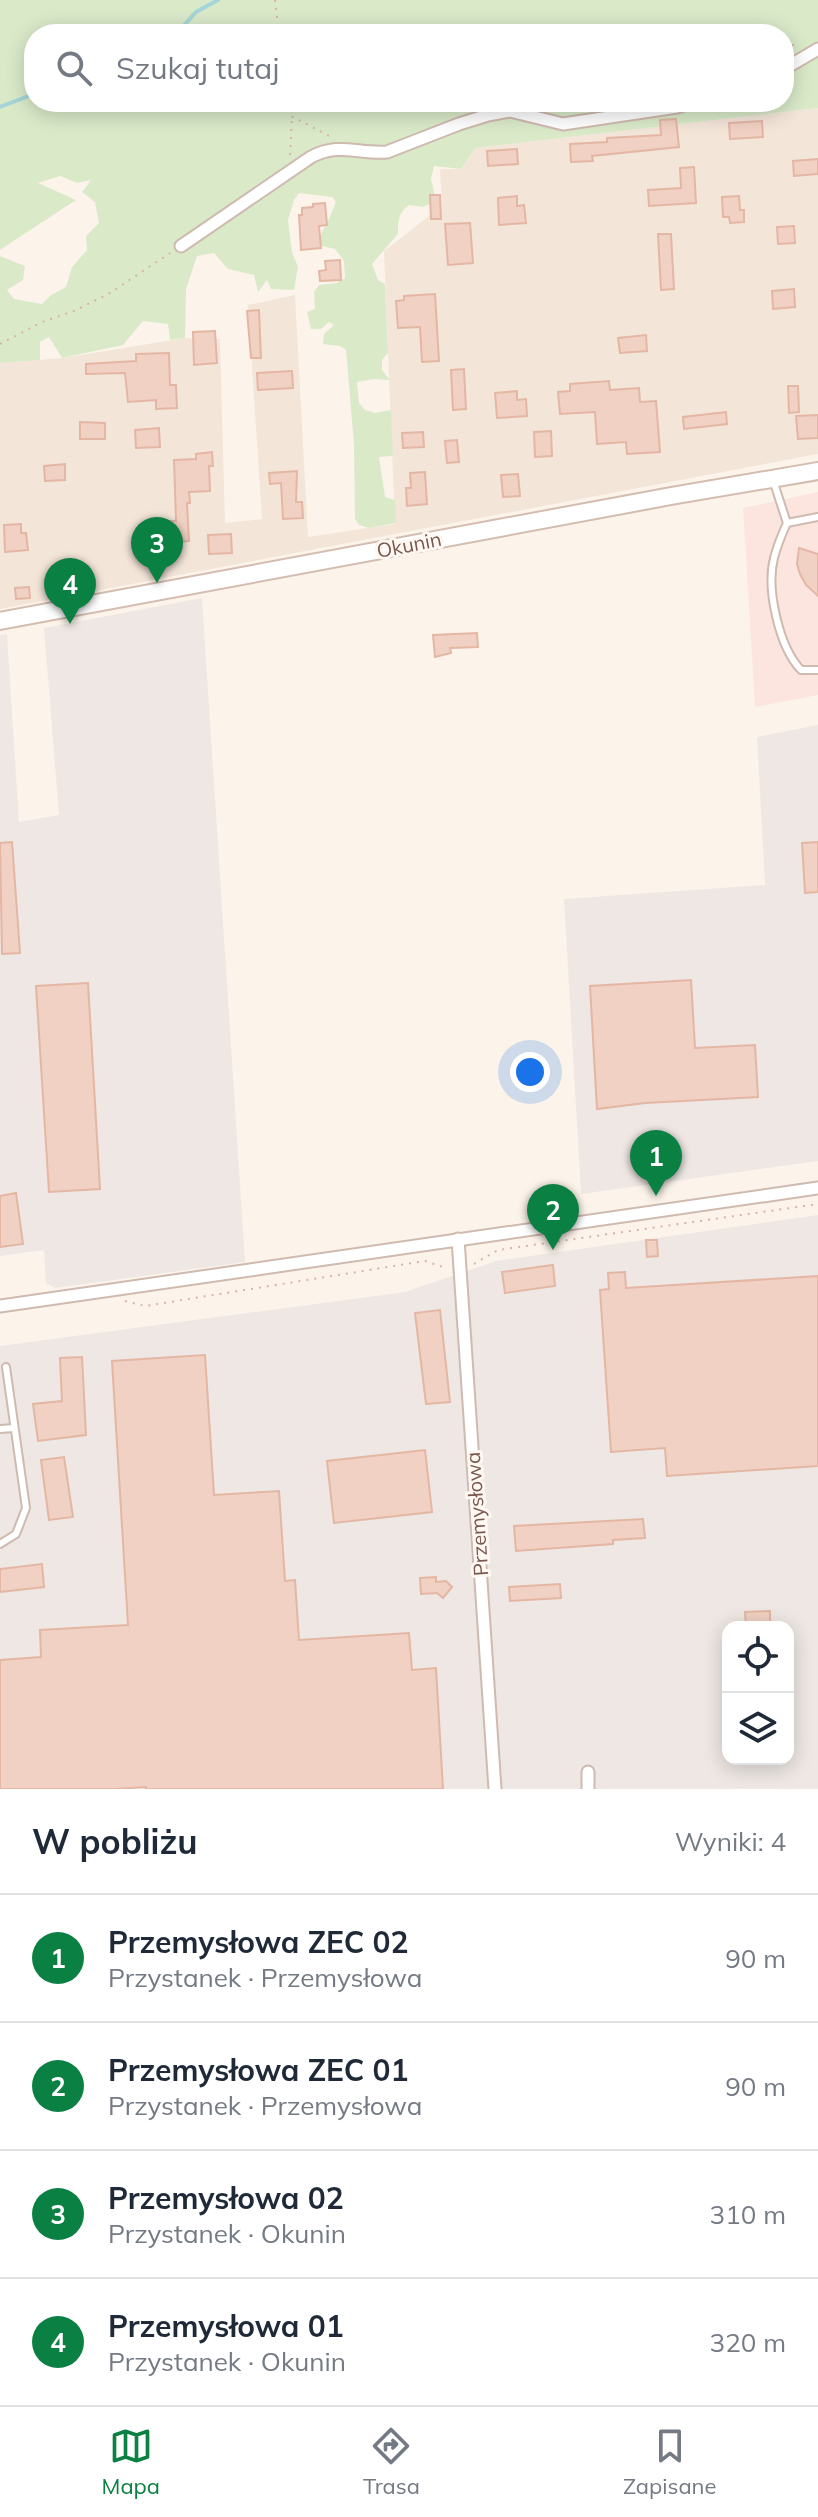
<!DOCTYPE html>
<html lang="pl">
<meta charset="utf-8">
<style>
:root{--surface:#fff;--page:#f2f2f3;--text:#1f2937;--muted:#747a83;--line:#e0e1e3;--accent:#0b8043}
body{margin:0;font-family:Mulish,sans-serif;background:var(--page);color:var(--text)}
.controls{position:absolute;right:24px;bottom:24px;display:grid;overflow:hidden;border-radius:16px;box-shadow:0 4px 20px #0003}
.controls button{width:72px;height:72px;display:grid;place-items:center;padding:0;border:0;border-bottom:2px solid var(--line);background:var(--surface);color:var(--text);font:40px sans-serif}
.you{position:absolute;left:530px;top:1072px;width:28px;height:28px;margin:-20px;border:6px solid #fff;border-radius:50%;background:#1a73e8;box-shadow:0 0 0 12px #1a73e833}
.badge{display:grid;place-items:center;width:52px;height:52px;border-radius:50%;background:var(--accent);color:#fff;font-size:26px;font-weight:700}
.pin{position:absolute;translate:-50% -66px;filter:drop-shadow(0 2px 4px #0008)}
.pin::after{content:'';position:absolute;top:42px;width:28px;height:24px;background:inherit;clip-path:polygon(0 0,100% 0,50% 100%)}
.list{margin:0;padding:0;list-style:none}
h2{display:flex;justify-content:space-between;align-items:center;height:104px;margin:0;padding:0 32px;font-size:34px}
h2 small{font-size:26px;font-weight:400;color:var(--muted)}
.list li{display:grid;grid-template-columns:52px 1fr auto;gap:24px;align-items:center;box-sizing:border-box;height:128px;padding:0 32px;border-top:2px solid var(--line)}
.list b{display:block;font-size:30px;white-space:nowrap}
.list p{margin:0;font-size:26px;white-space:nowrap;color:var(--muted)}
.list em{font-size:26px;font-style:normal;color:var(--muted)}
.icon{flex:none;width:44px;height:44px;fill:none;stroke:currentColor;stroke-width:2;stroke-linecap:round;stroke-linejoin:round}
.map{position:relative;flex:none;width:818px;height:1789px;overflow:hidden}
.search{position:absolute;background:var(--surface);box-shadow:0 4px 20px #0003;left:24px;right:24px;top:24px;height:88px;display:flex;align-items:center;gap:20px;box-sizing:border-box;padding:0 28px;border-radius:32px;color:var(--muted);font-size:30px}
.sheet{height:616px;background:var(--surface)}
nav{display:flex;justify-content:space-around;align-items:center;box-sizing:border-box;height:112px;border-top:2px solid var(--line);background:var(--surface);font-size:22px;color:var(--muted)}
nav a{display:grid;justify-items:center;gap:4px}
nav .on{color:var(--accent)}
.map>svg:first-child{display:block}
</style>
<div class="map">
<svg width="818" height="1789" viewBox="0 0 818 1789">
<rect width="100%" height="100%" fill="#fcf4eb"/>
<polygon fill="#f4e5d9" points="818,108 818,454 0,609 0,363 62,358 185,338 220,339 225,523 262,519 248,305 295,295 308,537 395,524 384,251 442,206 440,169 461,169 475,148"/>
<polygon fill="#fce5df" points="818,492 818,695 755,707 743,508"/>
<g fill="#eee7e3" fill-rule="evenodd">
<polygon points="202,598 245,1262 55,1288 46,1283 44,1250 0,1256 0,635 7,634 19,822 59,815 44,628"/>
<polygon points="818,725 818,1161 581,1194 564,899 765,885 757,737"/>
<path d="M818 1215V1789H0V1346L405 1292 496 1261ZM728 1627H788V1759H728Z"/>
</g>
<path fill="#daeac9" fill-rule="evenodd" d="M0 0H818V108L475 148 461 169 434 166 431 179 436 201 423 207 409 205C398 213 398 222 398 234L372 264 378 280 385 284 388 353 382 360V370L390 380 374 379 357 382 359 403 365 410 375 413 391 410 393 456 379 457 385 497 395 500 396 523 369 528 359 525 355 519 354 445 346 350 340 346 323 344 324 334 334 325 329 322 321 329H311L307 312 315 309 314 292 319 285 337 283 345 278 344 261 335 249 322 246 318 239 328 221 336 202 332 197 299 193 294 200 288 220 292 252 298 267 294 290 271 289 267 280 258 292 254 275 228 269 214 253 197 256 186 289 185 338 170 340 168 324 143 321 123 345 62 358 49 337 40 342V360L0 363V256L25 266 23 280 7 290 14 299 42 304 51 295 66 287 72 267 87 250 86 236 99 223 95 202 82 192 91 180 77 183 60 176 38 183 76 200 0 250ZM34 34H784V102H34Z"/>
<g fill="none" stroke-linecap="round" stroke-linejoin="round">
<g stroke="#a5d5d8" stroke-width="4">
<polyline points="173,34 178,32 196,12 218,0"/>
<polyline points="0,107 34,94"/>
</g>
</g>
<g fill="#f1d1c3" stroke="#e4b6a4" stroke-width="2">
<polygon points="676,119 679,147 592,156 593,161 571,162 570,144 607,142 607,138 661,135 660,120"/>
<polygon points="762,121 763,137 730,139 729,123"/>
<polygon points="517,149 518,164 488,166 487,151"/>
<polygon points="818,159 818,174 794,176 793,161"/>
<polygon points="694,167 696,203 649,206 648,190 681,188 680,168"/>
<polygon points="430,195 440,195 441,219 431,219"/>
<polygon points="517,196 517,206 524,205 526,223 499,225 498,198"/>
<polygon points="739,196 740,210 744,210 744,222 730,223 729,217 723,217 722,197"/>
<polygon points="325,203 327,225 319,226 321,248 301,250 299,215 302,215 302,208 313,207 313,204"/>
<polygon points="470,223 473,263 448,265 445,224"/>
<polygon points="794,226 795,243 778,244 777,227"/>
<polygon points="658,234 671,234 674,289 661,290"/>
<polygon points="340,260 341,280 320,281 319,271 326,270 325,261"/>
<polygon points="794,289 795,307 773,309 772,291"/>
<polygon points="435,294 439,361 422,362 420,327 398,328 396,301 404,300 404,296"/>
<polygon points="259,310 261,358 251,358 247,311"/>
<polygon points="215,331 217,363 194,365 193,332"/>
<polygon points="646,335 647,351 620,353 618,338"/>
<polygon points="169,353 170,385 176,385 177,408 156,409 156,400 128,402 125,373 86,374 86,364 136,361 136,354"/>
<polygon points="464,369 466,409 453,410 451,370"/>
<polygon points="292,371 293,388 258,390 257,373"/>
<polygon points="609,381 610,390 639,388 640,402 656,401 660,452 627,454 626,442 597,444 595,412 560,414 558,392 570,391 570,384"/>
<polygon points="788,386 798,386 799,412 789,413"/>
<polygon points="517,391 517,400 526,399 527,416 497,418 495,393"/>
<polygon points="726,412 727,424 684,429 683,417"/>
<polygon points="818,415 818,438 798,439 796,416"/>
<polygon points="80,422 105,423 105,439 80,439"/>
<polygon points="159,428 160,447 136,448 135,430"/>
<polygon points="551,431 552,456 535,457 534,432"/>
<polygon points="423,432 424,447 403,448 402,433"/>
<polygon points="457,440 459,462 447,463 445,441"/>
<polygon points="212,452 213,466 209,466 210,491 189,492 190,503 187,503 189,541 169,542 168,521 176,521 174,460 196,459 196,454"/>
<polygon points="65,464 65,480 45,481 44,466"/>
<polygon points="297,471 296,502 302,502 303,518 283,519 281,483 270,484 269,473"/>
<polygon points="425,472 427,504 407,506 406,488 411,488 410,473"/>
<polygon points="518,474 520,496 503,497 501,475"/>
<polygon points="21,524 21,533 26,533 28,550 5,552 4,525"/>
<polygon points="231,534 232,553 209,554 208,535"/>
<polygon points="799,548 818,554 818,596 806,585 800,574 797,564"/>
<polygon points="29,587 30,598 16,599 15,588"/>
<polygon points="477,633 478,647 450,648 451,653 435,657 433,635"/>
<polygon points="12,842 20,953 2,954 0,843"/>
<polygon points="818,842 818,892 805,893 802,843"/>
<polygon points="691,980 695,1048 755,1045 758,1097 645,1103 597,1109 590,986"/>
<polygon points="88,983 100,1189 49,1192 36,986"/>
<polygon points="16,1193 23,1244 0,1247 0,1196"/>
<polygon points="646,1240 657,1240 658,1256 647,1257"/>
<polygon points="553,1265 555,1286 505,1293 502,1272"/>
<polygon points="625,1272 626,1288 818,1276 818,1466 667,1476 665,1448 611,1452 600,1290 609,1289 608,1273"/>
<polygon points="440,1310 450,1402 426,1404 415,1313"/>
<polygon points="205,1355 214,1495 279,1491 285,1581 295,1580 299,1640 409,1633 412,1670 436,1668 443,1789 146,1789 146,1787 114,1789 0,1789 0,1660 41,1657 40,1630 128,1625 112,1361"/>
<polygon points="82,1357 86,1435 38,1441 33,1404 62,1401 60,1358"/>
<polygon points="425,1450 432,1512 334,1523 327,1461"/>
<polygon points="64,1457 73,1517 49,1520 41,1460"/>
<polygon points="643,1519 645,1538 613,1540 613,1544 516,1551 514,1526"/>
<polygon points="42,1564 44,1587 0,1592 0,1569"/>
<polygon points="436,1577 436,1582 446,1581 452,1587 443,1598 437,1593 421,1594 420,1578"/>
<polygon points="560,1584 561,1598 510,1601 509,1587"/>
<polygon points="770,1611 770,1627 746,1627 745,1612"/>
</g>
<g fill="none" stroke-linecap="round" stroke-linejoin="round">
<g stroke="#cfbab0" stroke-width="10">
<g id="lane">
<polyline points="773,480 787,523 818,517"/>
<path d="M787 523C782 534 777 546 774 558 766 589 779 647 801 670H818"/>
<polyline points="0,1429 14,1428"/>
<polyline points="0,1544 16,1534 26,1508 6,1367"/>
</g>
</g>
<g stroke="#cfbab0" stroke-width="15">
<g id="street">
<polyline points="784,69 818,49"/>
<path d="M181 246 311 157C339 142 357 154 387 152L459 124 488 115 510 111 563 124 677 107 693 102"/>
<polyline points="458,1239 495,1789"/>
<polyline points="0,1306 818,1188"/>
<polyline points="588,1772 588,1789"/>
</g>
</g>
<g stroke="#d4bdb0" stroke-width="20">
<polyline id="secondary" points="0,621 671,496 818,471"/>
</g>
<g stroke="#d7b4a5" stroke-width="2" stroke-dasharray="2 6" stroke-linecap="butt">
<polyline points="275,0 279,34"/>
<polyline points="784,46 799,44"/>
<polyline points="285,102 291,116 331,137"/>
<polyline points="290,155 292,117"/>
<polyline points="0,344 42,322 74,311 110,293 170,253"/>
<polyline points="474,1264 498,1250 818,1204"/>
<polyline points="125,1301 145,1306 425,1261 446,1268"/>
</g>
<use href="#lane" stroke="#fff" stroke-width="6"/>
<use href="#street" stroke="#fff" stroke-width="11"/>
<use href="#secondary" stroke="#fff" stroke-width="16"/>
</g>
<g text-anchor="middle" stroke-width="6" stroke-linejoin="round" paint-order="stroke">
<g font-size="20" fill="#78584e" stroke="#fff8f2">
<text transform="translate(409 545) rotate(-11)" y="7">Okunin</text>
<text transform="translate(477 1514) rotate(-94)" y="7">Przemysłowa</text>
</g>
</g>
</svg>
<div class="controls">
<button><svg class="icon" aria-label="locate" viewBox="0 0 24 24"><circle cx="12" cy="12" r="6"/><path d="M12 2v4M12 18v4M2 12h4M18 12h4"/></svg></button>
<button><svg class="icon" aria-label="layers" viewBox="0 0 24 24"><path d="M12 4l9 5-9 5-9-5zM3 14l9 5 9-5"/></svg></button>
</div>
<div class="you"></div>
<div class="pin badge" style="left:656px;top:1196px">1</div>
<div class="pin badge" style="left:553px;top:1250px">2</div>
<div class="pin badge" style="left:157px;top:583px">3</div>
<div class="pin badge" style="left:70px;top:624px">4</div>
<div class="search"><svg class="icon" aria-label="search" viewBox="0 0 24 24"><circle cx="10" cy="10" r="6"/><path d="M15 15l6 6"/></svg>Szukaj tutaj</div>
</div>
<section class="sheet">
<h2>W pobliżu<small>Wyniki: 4</small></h2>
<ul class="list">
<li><span class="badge">1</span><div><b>Przemysłowa ZEC 02</b><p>Przystanek · Przemysłowa</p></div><em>90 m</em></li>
<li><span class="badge">2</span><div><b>Przemysłowa ZEC 01</b><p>Przystanek · Przemysłowa</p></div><em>90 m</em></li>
<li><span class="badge">3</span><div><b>Przemysłowa 02</b><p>Przystanek · Okunin</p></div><em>310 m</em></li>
<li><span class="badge">4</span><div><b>Przemysłowa 01</b><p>Przystanek · Okunin</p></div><em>320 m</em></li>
</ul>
</section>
<nav>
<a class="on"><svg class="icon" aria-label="map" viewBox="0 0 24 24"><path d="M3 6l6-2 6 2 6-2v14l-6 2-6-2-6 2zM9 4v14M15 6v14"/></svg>Mapa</a>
<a><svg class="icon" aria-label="directions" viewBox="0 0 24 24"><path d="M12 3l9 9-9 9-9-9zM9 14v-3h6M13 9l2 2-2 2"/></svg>Trasa</a>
<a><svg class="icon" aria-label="saved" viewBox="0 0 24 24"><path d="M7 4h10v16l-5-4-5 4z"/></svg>Zapisane</a>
</nav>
